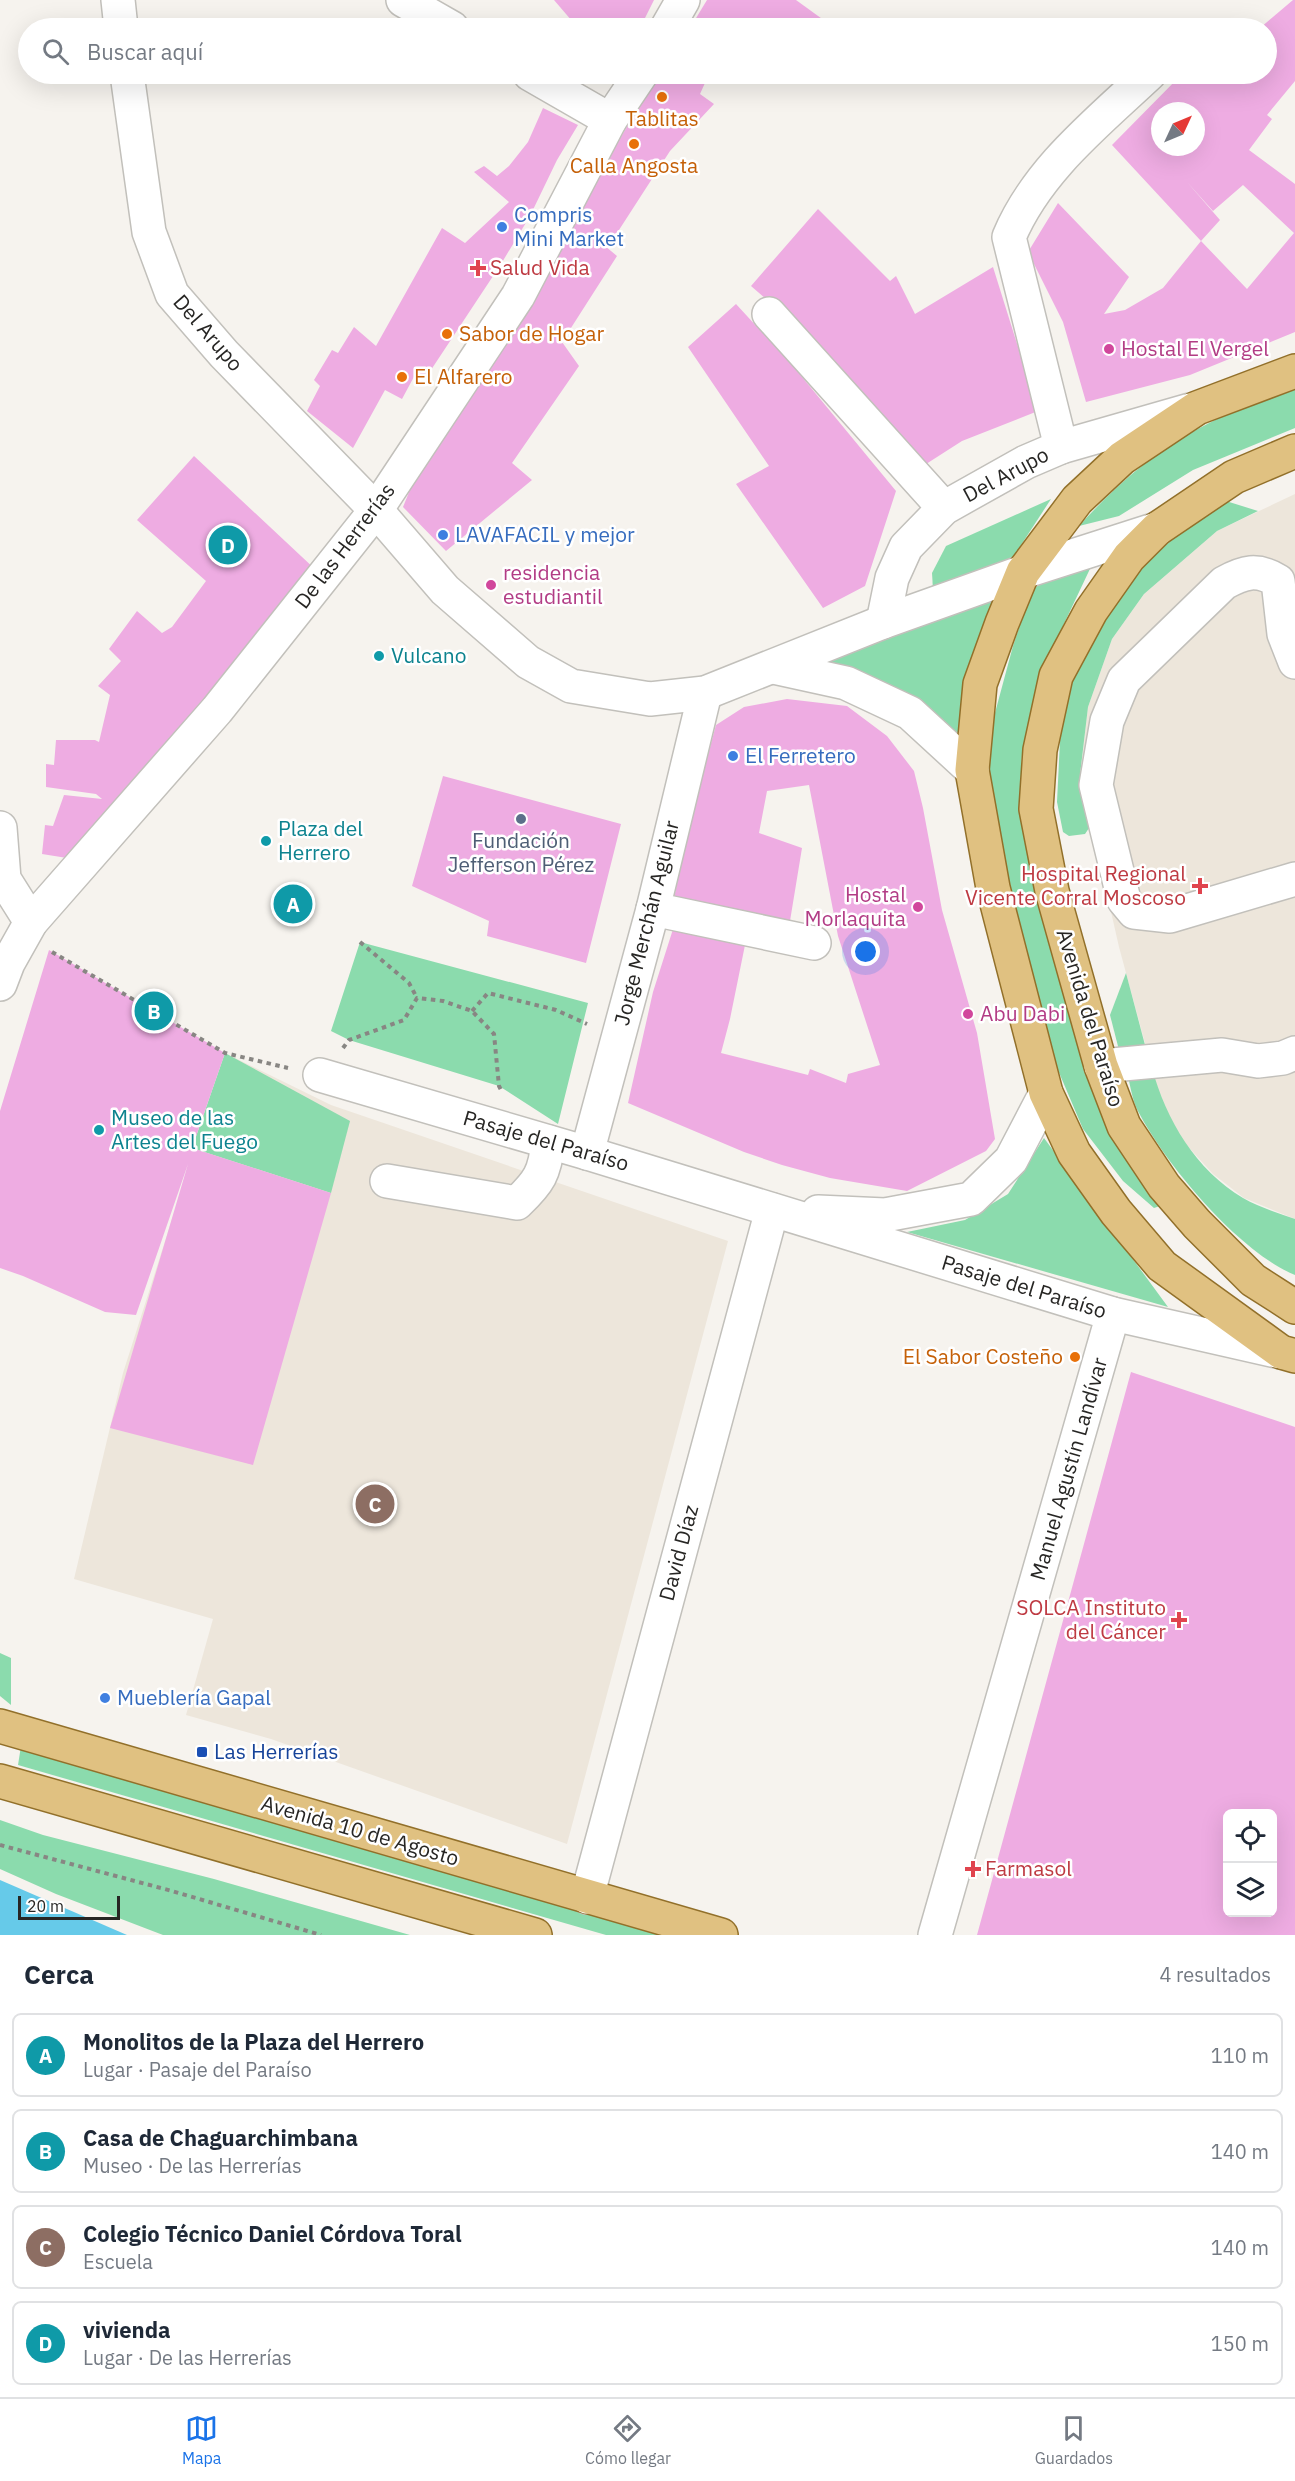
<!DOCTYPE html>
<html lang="es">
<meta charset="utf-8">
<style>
:root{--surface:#fff;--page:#f6f6f7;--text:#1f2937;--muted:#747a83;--line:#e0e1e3;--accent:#1a73e8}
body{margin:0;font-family:"IBM Plex Sans",sans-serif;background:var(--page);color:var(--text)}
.controls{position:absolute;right:18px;bottom:18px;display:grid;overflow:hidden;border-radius:9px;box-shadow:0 6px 24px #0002}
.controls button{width:54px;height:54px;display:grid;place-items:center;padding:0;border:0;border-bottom:2px solid var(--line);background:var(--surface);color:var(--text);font:30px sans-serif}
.compass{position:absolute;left:1151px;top:102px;width:54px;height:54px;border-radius:50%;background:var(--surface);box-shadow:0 6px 24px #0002;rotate:46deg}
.scale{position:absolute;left:18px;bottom:15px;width:102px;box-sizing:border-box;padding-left:6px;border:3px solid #272624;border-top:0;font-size:16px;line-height:21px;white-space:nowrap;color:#272624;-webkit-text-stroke:4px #fff;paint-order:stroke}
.you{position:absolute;left:866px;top:952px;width:21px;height:21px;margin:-15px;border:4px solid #fff;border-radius:50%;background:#1a73e8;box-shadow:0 0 0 9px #1a73e833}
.badge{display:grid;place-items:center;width:39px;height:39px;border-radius:50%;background:var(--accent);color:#fff;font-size:20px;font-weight:700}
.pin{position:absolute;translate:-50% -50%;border:3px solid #fff;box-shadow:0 2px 6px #0006}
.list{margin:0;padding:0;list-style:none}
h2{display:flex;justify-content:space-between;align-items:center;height:78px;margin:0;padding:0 24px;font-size:26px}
h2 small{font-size:20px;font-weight:400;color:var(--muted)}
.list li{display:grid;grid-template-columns:39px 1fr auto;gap:18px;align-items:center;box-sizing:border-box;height:84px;margin:0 12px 12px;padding:0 12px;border:2px solid var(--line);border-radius:9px}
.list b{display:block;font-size:22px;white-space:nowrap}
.list p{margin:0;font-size:20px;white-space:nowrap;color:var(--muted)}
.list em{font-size:20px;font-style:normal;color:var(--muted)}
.icon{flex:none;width:33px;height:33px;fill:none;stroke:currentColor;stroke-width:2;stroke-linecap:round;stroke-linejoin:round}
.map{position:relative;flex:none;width:1295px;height:1935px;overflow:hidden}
.search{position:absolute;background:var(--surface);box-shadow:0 6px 24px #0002;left:18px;right:18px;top:18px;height:66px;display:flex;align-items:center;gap:15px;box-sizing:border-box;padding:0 21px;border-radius:33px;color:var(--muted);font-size:22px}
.sheet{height:462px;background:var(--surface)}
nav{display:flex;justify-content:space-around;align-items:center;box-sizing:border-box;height:84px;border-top:2px solid var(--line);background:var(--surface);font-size:16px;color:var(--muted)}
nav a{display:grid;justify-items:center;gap:3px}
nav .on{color:var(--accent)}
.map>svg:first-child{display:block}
</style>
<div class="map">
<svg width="1295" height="1935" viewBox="0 0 1295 1935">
<rect width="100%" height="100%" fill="#f6f3ee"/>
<g fill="#ede6db">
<polygon points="1295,494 1295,1219 1244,1198 1213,1174 1181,1139 1159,1095 1119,947 1080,775 1088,707 1112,639 1144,594 1217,531"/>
<polygon points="225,1053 331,1105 728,1241 567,1844 271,1739 186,1715 213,1619 74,1579 123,1373"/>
</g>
<g fill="#8bdbad">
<path d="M1295 388V428L1193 470 1119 516 1079 526C1145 453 1202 419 1295 388Z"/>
<polygon points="1051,499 1010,562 933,590 932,573 946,546"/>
<polygon points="1226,501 1258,511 1217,531 1144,594 1112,639 1088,707 1080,775 1091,825 1085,834 1069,836 1063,832 1057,802 1061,720 1067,684 1086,643 1151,550"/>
<polygon points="1097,554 1045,664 1022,753 1021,772 1030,847 1160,1206 1154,1208 1123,1181 1083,1129 1055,1063 1004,882 985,750 1013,646 1037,574"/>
<path d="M999 590C972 640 965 689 958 745L803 664Z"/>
<polygon points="360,942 588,1003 558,1124 499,1086 349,1040 331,1031"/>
<polygon points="1126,973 1145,1045 1120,1054 1110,1015"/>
<polygon points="225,1053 350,1121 331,1193 192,1148"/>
<path d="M1152 1068C1166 1120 1196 1170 1243 1198 1259 1207 1278 1213 1295 1219V1275C1239 1252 1167 1166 1139 1113 1133 1103 1131 1089 1128 1077Z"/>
<polygon points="1044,1138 1168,1307 907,1232 965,1220 1008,1194"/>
<polygon points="0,1653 11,1658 11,1705 0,1696"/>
<polygon points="21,1746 677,1935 606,1935 18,1765"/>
<polygon points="0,1820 43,1835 214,1879 410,1935 163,1935 56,1894 0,1869"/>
</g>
<polygon fill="#66cae9" points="0,1880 127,1935 0,1935"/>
<g fill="#eeace2" fill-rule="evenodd">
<polygon points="554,0 654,0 640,28 578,28"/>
<polygon points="707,0 796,0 825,21 823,28 690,28"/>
<path d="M1293 0H1295V81L1267 115 1272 119 1249 150 1295 184V332L1190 375 1086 402 1063 322 1028 252 1058 203 1129 277 1104 314 1125 310 1163 288 1201 241 1247 289 1294 233 1243 185 1213 211 1187 182 1220 220 1201 241 1112 145 1182 74H1266V28H1260ZM1160 111H1196V147H1160Z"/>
<polygon points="659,74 709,74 700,94 714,104 670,151 608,247 599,241 617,256 562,342 579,366 512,463 532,480 446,551 403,507 416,475"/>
<polygon points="543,108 578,125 557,160 530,216 501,264 425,379 416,373 402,399 385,390 353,448 307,411 320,386 314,380 332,350 338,353 354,327 376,346 442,228 465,243 509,202 474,172 484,166 497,176 509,166 528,142"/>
<polygon points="818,209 890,281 896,276 915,314 993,267 1038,411 962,441 923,466 781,312 751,286"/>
<polygon points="736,304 793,366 896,491 865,586 823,608 736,484 769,466 688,347"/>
<polygon points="194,456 317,571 67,858 42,854 45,825 53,826 64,795 102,799 96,794 46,787 46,764 54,765 56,740 95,740 99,742 110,695 98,686 121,661 109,649 137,611 162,633 172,627 206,581 137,520"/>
<polygon points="787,699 847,706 887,736 914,771 923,808 942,910 977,1033 995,1139 986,1151 907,1191 830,1178 782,1165 744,1152 628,1103 653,992 674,926 745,945 730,1019 721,1053 808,1075 810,1069 846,1083 848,1074 880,1065 838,936 809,785 767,791 759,833 802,848 789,927 674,898 693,810 716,725 744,707"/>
<polygon points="443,776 621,824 586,963 487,936 489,921 412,886"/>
<polygon points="49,950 225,1053 192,1148 331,1193 253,1465 110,1428 188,1164 136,1315 105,1312 23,1276 0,1268 0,1111"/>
<path d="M1131 1372 1295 1427V1935H977ZM1227 1814H1272V1912H1227Z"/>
</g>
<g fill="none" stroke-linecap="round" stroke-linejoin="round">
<g stroke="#c2c0bb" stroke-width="36">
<g id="minor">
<polyline points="118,0 121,28"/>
<polyline points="403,0 452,28"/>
<polyline points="667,28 683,0"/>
<polyline points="127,74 149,232 172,294 224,354 376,510 445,590 528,662 571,686 650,699 705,693 883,622 1023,572 1157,529"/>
<polyline points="530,74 610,120"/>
<polyline points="769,314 944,508"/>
<path d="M1061 447 1009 237C1037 170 1097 123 1149 74"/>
<polyline points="883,622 892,578 906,547 944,508 1026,462 1061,447 1190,410"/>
<path d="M1295 662 1284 634 1278 581C1257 568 1244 572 1224 583L1124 680 1107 721 1096 785 1124 900 1134 912 1170 916 1295 879"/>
<polyline points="773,667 846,683 910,713 972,770"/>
<polyline points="0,828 4,879 31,922"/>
<polyline points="653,909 814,943"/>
<polyline points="0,984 8,963 31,922 217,710 376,510 518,296 610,120 641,74"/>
<polyline points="1101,1066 1222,1055 1258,1061 1283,1058 1295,1053"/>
<polyline points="320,1075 587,1153 1113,1314 1281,1352"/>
<polyline points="587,1153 653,909 705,693"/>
<path d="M387 1181 517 1203C539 1182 545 1173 548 1142"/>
<polyline points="818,1212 885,1215 971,1199 1011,1160 1046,1093"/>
<polyline points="587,1897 772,1210"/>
<polyline points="935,1935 1113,1314"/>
</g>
</g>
<g stroke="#92702a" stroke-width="36">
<g id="major">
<polyline points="1295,371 1197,408 1122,458 1077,500 1023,572 1002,623 980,684 972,770 993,888 1046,1093 1074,1153 1116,1212 1162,1266 1281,1352 1295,1356"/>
<polyline points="1295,451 1234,477 1157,529 1129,557 1091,611 1056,676 1040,750 1036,809 1052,891 1101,1066 1124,1126 1164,1186 1197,1224 1253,1280 1295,1307"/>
<polyline points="0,1726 721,1935"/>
<polyline points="0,1781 535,1935"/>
</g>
</g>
<g stroke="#888683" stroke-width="4" stroke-dasharray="4.5 4.5" stroke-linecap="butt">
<polyline points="360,942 409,983 417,998"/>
<polyline points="52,952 225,1053 288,1068"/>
<polyline points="472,1011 488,993 556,1010 587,1024"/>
<polyline points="343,1048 349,1040 404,1020 417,998 443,1001 472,1011 494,1034 499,1086 502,1092"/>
<polyline points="0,1845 172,1891 321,1935"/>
</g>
<use href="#minor" stroke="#fff" stroke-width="33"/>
<use href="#major" stroke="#e0c181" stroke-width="33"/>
</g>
<g fill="#e8710a" stroke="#fff" stroke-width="2">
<circle cx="662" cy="97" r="6"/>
<circle cx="634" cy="144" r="6"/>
<circle cx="447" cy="334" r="6"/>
<circle cx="402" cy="377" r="6"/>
<circle cx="1075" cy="1357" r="6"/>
</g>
<g fill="#3f7fe0" stroke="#fff" stroke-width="2">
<circle cx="502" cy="227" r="6"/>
<circle cx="443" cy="535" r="6"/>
<circle cx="733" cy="756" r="6"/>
<circle cx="105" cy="1698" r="6"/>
</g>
<g fill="#e0444e" stroke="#fff" stroke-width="2">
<path d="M475 259h6v6h6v6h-6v6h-6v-6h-6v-6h6z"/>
<path d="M1197 877h6v6h6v6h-6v6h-6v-6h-6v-6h6z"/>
<path d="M1176 1611h6v6h6v6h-6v6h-6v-6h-6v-6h6z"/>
<path d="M970 1860h6v6h6v6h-6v6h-6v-6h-6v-6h6z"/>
</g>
<g fill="#d1479c" stroke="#fff" stroke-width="2">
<circle cx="1109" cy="349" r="6"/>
<circle cx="491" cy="585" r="6"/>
<circle cx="918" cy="907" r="6"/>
<circle cx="968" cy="1014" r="6"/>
</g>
<g fill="#0f9aa8" stroke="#fff" stroke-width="2">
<circle cx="379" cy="656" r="6"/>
<circle cx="266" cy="841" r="6"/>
<circle cx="99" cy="1130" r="6"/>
</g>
<circle fill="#5c6f8a" stroke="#fff" stroke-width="2" cx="521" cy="819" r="6"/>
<rect fill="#1a4fb4" stroke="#fff" stroke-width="2" x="196" y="1746" width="12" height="12" rx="3"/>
<g text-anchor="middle" stroke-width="5" stroke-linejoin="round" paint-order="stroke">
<g font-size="21" fill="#c56008" stroke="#fff">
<text x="662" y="126">Tablitas</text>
<text x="634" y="173">Calla Angosta</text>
<text x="459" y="341" text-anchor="start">Sabor de Hogar</text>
<text x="414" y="384" text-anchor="start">El Alfarero</text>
<text x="1063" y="1364" text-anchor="end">El Sabor Costeño</text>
</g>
<g font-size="21" fill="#366cbe" stroke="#fff" text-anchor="start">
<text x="514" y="222">Compris<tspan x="514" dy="24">Mini Market</tspan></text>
<text x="455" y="542">LAVAFACIL y mejor</text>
<text x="745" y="763">El Ferretero</text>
<text x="117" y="1705">Mueblería Gapal</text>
</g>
<g font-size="21" fill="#be3a42" stroke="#fff" text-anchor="start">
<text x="490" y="275">Salud Vida</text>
<text x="1186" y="881" text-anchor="end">Hospital Regional<tspan x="1186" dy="24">Vicente Corral Moscoso</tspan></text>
<text x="1166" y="1615" text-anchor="end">SOLCA Instituto<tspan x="1166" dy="24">del Cáncer</tspan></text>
<text x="985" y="1876">Farmasol</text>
</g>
<g font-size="21" fill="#272624" stroke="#fff">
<text transform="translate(208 333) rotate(49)" y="7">Del Arupo</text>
<text transform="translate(1006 475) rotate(-28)" y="7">Del Arupo</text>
<text transform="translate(345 546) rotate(-53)" y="7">De las Herrerías</text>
<text transform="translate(647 923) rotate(-76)" y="7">Jorge Merchán Aguilar</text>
<text transform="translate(1090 1018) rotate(73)" y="7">Avenida del Paraíso</text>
<text transform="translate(546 1141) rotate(16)" y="7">Pasaje del Paraíso</text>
<text transform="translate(1024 1287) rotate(17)" y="7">Pasaje del Paraíso</text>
<text transform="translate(1069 1469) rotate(-74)" y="7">Manuel Agustín Landívar</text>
<text transform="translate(679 1553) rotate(-75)" y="7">David Díaz</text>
<text transform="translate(360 1831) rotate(16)" y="7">Avenida 10 de Agosto</text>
</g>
<g font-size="21" fill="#b23c85" stroke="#fff" text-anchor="start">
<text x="1121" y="356">Hostal El Vergel</text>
<text x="503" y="580">residencia<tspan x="503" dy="24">estudiantil</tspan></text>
<text x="906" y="902" text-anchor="end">Hostal<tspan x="906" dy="24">Morlaquita</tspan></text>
<text x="980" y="1021">Abu Dabi</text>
</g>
<g font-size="21" fill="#0d838f" stroke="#fff" text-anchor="start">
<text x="391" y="663">Vulcano</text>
<text x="278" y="836">Plaza del<tspan x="278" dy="24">Herrero</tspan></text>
<text x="111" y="1125">Museo de las<tspan x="111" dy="24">Artes del Fuego</tspan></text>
</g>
<g font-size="21" fill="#4e5e75" stroke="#fff">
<text x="521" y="848">Fundación<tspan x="521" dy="24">Jefferson Pérez</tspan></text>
</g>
<g font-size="21" fill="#164399" stroke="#fff" text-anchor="start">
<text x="214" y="1759">Las Herrerías</text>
</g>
</g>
</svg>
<div class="controls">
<button><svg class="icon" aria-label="locate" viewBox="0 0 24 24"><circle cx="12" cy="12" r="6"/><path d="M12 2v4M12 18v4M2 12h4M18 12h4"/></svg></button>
<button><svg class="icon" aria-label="layers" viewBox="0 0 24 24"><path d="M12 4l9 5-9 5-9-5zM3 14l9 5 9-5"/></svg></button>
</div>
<svg class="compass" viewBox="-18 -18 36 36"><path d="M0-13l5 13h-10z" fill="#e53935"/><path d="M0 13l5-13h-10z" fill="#747a83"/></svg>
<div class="scale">20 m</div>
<div class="you"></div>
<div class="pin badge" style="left:293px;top:904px;background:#0f9aa8">A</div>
<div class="pin badge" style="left:154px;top:1011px;background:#0f9aa8">B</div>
<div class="pin badge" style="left:375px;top:1504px;background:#8d6e63">C</div>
<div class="pin badge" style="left:228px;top:545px;background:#0f9aa8">D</div>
<div class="search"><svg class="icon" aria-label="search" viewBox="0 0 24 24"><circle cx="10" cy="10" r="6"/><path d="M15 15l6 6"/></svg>Buscar aquí</div>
</div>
<section class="sheet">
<h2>Cerca<small>4 resultados</small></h2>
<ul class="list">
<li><span class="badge" style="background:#0f9aa8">A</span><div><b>Monolitos de la Plaza del Herrero</b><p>Lugar · Pasaje del Paraíso</p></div><em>110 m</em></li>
<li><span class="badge" style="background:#0f9aa8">B</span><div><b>Casa de Chaguarchimbana</b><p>Museo · De las Herrerías</p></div><em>140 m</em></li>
<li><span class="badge" style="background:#8d6e63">C</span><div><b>Colegio Técnico Daniel Córdova Toral</b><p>Escuela</p></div><em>140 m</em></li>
<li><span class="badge" style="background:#0f9aa8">D</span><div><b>vivienda</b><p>Lugar · De las Herrerías</p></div><em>150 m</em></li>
</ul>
</section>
<nav>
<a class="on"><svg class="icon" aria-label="map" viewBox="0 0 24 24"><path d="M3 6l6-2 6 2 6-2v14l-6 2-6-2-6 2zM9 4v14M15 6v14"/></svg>Mapa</a>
<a><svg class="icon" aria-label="directions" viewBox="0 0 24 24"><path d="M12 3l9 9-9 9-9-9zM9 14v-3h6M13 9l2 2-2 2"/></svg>Cómo llegar</a>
<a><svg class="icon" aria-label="saved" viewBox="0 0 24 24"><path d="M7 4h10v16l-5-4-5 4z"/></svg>Guardados</a>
</nav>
